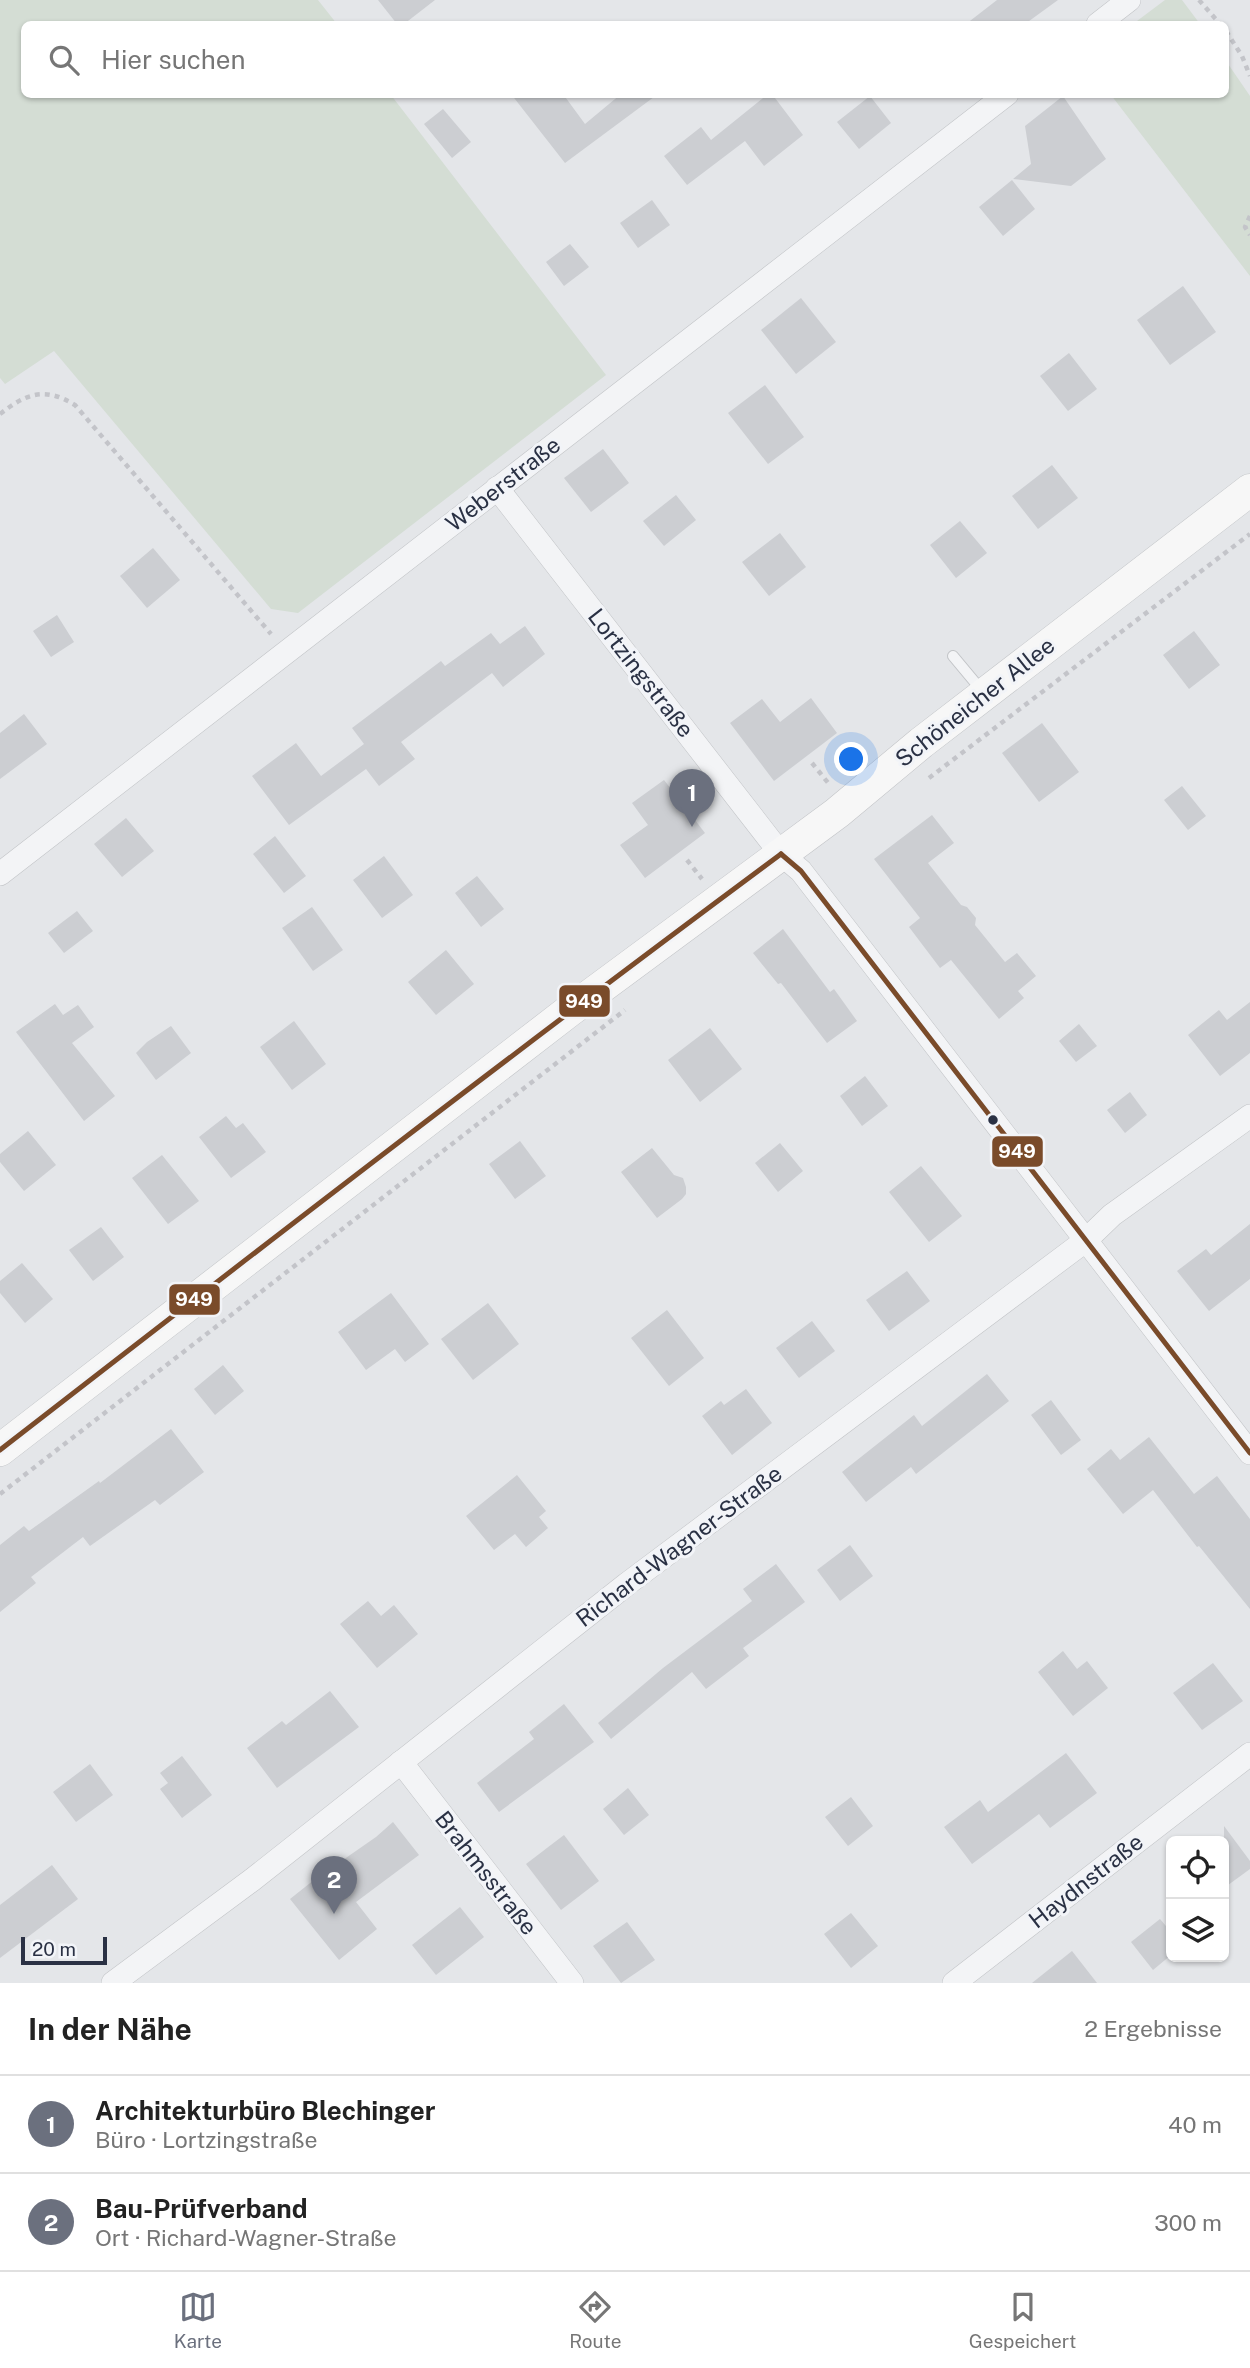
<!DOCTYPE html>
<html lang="de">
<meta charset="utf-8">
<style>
:root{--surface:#fff;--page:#f6f6f6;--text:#222;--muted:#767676;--line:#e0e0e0;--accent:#6b707e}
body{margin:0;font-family:"Public Sans",sans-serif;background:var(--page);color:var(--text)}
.controls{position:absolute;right:21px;bottom:21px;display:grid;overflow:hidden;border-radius:10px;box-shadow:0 2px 5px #0004}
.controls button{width:63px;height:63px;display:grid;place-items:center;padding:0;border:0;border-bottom:2px solid var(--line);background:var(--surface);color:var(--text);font:35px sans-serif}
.scale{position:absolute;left:21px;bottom:18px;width:86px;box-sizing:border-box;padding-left:7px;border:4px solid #2a3144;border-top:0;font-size:19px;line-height:24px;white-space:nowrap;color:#2a3144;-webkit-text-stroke:5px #f2f4f8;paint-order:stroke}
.you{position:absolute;left:852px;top:760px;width:24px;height:24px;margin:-18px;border:5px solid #fff;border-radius:50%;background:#1a73e8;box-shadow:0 0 0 10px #1a73e833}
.badge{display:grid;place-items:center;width:46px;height:46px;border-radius:50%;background:var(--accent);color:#fff;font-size:23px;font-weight:700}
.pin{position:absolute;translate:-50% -58px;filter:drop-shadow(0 2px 4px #0008)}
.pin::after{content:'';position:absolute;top:37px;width:24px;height:21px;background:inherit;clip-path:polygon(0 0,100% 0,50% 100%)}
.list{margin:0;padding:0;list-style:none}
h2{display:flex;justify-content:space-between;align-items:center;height:91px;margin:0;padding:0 28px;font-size:30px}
h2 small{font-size:23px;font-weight:400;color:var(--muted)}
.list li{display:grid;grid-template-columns:46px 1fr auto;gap:21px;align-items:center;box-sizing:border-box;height:98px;padding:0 28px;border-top:2px solid var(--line)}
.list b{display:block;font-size:26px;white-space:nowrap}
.list p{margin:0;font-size:23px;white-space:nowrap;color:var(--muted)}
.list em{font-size:23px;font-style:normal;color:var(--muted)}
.icon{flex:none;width:38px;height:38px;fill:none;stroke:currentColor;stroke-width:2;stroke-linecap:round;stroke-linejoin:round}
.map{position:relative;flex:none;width:1250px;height:1983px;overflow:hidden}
.search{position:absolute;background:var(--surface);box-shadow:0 2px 5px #0004;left:21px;right:21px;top:21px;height:77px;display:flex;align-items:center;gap:18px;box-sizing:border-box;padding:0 24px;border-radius:10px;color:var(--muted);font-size:26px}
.sheet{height:287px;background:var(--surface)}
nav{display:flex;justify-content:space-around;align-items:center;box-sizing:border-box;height:98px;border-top:2px solid var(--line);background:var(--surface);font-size:19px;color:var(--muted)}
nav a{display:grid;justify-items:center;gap:4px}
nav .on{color:var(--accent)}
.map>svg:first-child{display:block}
</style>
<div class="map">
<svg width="1250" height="1983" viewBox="0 0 1250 1983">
<rect width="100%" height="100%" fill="#e4e6e9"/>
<g fill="#d4ddd4">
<polygon points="0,0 318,0 337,24 24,24 24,94 391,95 606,375 298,613 271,609 54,351 5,384 0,378"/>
<polygon points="1165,0 1182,0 1200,24 1133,24"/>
<polygon points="1226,61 1250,96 1250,276 1111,95 1226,94"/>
</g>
<g fill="#ccced2">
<polygon points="378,0 435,0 404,24 397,24"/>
<polygon points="997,0 1058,0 1025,24 966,24"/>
<polygon points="511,94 563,94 585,124 621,94 658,94 565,163"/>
<polygon points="768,94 772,94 803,135 764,166 745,141 687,185 664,156 701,127 711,140"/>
<polygon points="870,96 891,123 859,149 837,122"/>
<polygon points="1063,96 1106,159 1071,186 1013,179 1031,164 1025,126"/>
<polygon points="443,109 471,142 452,158 424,124"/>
<polygon points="1012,180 1035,209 1003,236 979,207"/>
<polygon points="652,200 670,225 638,248 620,223"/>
<polygon points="570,244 589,267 564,286 546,262"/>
<polygon points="1183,286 1216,332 1170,365 1137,320"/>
<polygon points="801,298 836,342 796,374 761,330"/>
<polygon points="1069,353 1097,389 1068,411 1040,376"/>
<polygon points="765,385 804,437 768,464 728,413"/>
<polygon points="603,449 629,483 591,512 564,478"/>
<polygon points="1052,465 1078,498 1038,529 1012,496"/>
<polygon points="676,495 696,520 664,546 643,521"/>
<polygon points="960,521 987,553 956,578 930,545"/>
<polygon points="780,533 806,567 769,596 742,562"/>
<polygon points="153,548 180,580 147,608 120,576"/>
<polygon points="57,615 74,642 51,657 33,631"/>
<polygon points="525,626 545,654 503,687 492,673 401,742 415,759 379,786 366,769 289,825 252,776 296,743 321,776 364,744 352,728 441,661 445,666 491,633 500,644"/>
<polygon points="1194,631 1220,665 1189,689 1163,655"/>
<polygon points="811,698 837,733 774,781 730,723 762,699 780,722"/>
<polygon points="24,714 47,744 0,779 0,733"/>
<polygon points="1042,723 1079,772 1039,802 1002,753"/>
<polygon points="664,780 705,833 645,878 620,845 648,825 632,803"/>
<polygon points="1182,786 1206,816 1188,830 1164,800"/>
<polygon points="932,815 954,843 928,863 961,905 967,907 976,918 975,925 1005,962 1017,953 1036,976 1018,991 1024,998 999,1019 951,960 940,968 909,927 920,918 874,859"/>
<polygon points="126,818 154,851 122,877 94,844"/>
<polygon points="275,836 306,876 284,893 253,854"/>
<polygon points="384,856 413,895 382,918 353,880"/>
<polygon points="477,876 504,909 481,927 455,893"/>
<polygon points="312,907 343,950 313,971 282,928"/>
<polygon points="77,911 93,931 64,953 48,933"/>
<polygon points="783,929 830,992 834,989 857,1021 827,1043 781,983 778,984 753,953"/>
<polygon points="446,950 474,984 436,1015 408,982"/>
<polygon points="1250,1002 1250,1053 1220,1076 1188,1035 1219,1010 1227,1020"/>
<polygon points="55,1004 63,1015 78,1005 94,1027 72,1043 115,1096 84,1121 16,1032"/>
<polygon points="294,1021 326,1064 292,1090 260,1047"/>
<polygon points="1079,1024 1097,1046 1076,1062 1059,1041"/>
<polygon points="171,1026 191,1053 156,1080 136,1053 147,1042"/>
<polygon points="710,1028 742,1069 700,1102 668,1060"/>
<polygon points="865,1076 888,1106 862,1126 840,1096"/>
<polygon points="1130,1092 1147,1115 1125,1133 1107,1110"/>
<polygon points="226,1116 236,1128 243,1123 266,1152 231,1178 199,1137"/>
<polygon points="28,1131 56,1165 24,1191 0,1162 0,1154"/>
<polygon points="520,1141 546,1176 515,1199 489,1164"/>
<polygon points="780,1143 803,1171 778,1192 755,1163"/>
<polygon points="652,1148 674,1175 683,1178 686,1187 686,1194 682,1199 657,1218 621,1172"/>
<polygon points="162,1155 199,1201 168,1224 132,1178"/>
<polygon points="921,1166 962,1216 929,1242 889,1192"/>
<polygon points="1250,1224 1250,1279 1209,1311 1177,1271 1206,1249 1211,1255"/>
<polygon points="101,1227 124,1257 93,1281 69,1250"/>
<polygon points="22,1263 53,1299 25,1323 0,1293 0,1281"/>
<polygon points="907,1271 930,1301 889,1331 866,1300"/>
<polygon points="391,1293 429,1344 405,1362 395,1349 366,1370 338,1332"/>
<polygon points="488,1303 519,1344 473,1380 441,1339"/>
<polygon points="667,1310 704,1358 669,1386 631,1338"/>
<polygon points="812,1321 835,1351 799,1378 776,1348"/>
<polygon points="223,1365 244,1391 215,1415 194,1389"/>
<polygon points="987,1374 1009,1401 916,1474 911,1467 866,1502 842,1472 914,1415 922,1426"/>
<polygon points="746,1389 772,1423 732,1455 702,1416 721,1401 724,1405"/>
<polygon points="1051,1400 1081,1440 1061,1455 1031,1415"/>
<polygon points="171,1429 204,1472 160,1505 155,1500 90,1546 83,1537 31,1577 36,1583 0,1612 0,1545 24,1526 29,1531 99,1481 100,1483"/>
<polygon points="1149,1437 1194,1494 1217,1476 1250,1519 1250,1609 1199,1546 1197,1547 1153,1490 1123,1514 1087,1469 1111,1449 1120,1460"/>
<polygon points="517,1475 546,1511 539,1517 548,1528 526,1547 515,1534 494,1550 466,1516"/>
<polygon points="850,1545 873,1576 840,1601 817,1570"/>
<polygon points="776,1564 805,1602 743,1648 749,1656 706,1689 692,1672 611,1739 598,1723 663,1668 752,1601 743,1589"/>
<polygon points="368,1601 381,1616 394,1605 418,1634 377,1668 340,1624"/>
<polygon points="1063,1651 1077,1669 1087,1661 1108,1688 1073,1716 1038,1672"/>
<polygon points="1213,1663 1243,1701 1202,1730 1173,1693"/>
<polygon points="330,1691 359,1727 277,1788 247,1748 282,1721 286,1725"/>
<polygon points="564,1704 594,1742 499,1812 477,1783 534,1739 529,1732"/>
<polygon points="1066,1753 1097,1793 1050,1828 1039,1814 972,1864 944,1827 980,1800 988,1812"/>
<polygon points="182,1756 212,1795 182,1818 160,1789 168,1783 160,1773"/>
<polygon points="90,1764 113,1795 76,1822 53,1792"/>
<polygon points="628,1788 649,1815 624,1835 603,1809"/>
<polygon points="851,1797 873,1826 848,1846 825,1817"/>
<polygon points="393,1822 419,1855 356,1902 377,1929 339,1960 290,1899 329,1868 330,1869 376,1837"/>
<polygon points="1224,1826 1250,1861 1250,1869 1224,1888"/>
<polygon points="564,1835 599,1881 561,1910 526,1864"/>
<polygon points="52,1865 78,1899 0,1958 0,1905"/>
<polygon points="460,1907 484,1937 436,1975 412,1945"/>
<polygon points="851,1913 878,1946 851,1968 824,1934"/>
<polygon points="1160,1919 1171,1932 1171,1955 1153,1970 1131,1942"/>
<polygon points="627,1922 655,1960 621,1983 593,1946"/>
<polygon points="1072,1951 1097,1983 1032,1983"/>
</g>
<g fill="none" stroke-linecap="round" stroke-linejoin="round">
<g stroke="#c2c4c7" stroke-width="12">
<polyline id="lane" points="953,656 983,692"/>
</g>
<g stroke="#c2c4c7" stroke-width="24">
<g id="street">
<polyline points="1098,24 1129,0"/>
<polyline points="497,488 781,854 801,871 1250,1453"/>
<polyline points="0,874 1007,94"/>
<polyline points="401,1762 572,1983"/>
<polyline points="113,1983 252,1880 627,1584 1085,1241 1112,1215 1250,1116"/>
<polyline points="954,1983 1250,1754"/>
</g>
</g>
<g stroke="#c2c4c7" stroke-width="33">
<polyline id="secondary" points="0,1450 569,1011 837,813 921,743 1250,490"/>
</g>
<g stroke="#c3c4c9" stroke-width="4.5" stroke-dasharray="5 5" stroke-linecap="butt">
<polyline points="1199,0 1220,24"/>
<polyline points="1226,31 1242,56 1250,76"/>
<polyline points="1250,216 1245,227 1250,235"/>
<path d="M0 414C26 394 44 386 75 405L271 634"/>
<polyline points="812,763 829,784"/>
<polyline points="929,778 1250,534"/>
<polyline points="687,860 702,879"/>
<polyline points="0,1494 625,1010"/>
</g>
<use href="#lane" stroke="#f3f4f6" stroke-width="10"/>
<use href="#street" stroke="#f3f4f6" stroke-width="23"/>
<use href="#secondary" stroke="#f7f7f7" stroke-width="32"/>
<g stroke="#f2f4f8" stroke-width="10">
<g id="bus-1">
<polyline points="781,854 801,871 1250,1453"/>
<path d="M0 1450C259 1249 518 1049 781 854"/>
</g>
</g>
<use href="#bus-1" stroke="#7a4b2a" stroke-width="5"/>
</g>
<circle fill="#2a3144" stroke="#f2f4f8" stroke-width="2.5" cx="993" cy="1120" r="6"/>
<g text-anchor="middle" stroke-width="6" stroke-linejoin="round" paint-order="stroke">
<g font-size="23" fill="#2a3144" stroke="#f2f4f8">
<text transform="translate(503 484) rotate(-38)" y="8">Weberstraße</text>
<text transform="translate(641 673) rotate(52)" y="8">Lortzingstraße</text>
<text transform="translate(975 702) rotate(-38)" y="8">Schöneicher Allee</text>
<text transform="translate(679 1546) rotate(-37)" y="8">Richard-Wagner-Straße</text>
<text transform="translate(486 1873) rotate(52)" y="8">Brahmsstraße</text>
<text transform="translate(1086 1881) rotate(-38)" y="8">Haydnstraße</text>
</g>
</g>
<g stroke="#f2f4f8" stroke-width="2.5">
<rect x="558" y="984" width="53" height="34" rx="7" fill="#7a4b2a"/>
<rect x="991" y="1135" width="53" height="33" rx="7" fill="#7a4b2a"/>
<rect x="168" y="1283" width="53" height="33" rx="7" fill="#7a4b2a"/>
</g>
<g font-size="19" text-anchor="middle" font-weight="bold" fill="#fff">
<text x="584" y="1008">949</text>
<text x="1017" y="1158">949</text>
<text x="194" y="1306">949</text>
</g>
</svg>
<div class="controls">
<button><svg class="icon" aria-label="locate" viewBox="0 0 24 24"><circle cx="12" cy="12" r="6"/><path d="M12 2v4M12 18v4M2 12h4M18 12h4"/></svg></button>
<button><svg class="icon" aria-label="layers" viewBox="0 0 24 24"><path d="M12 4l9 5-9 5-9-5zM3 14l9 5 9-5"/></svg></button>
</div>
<div class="scale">20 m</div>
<div class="you"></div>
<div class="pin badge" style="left:692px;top:827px">1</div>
<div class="pin badge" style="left:334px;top:1914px">2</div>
<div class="search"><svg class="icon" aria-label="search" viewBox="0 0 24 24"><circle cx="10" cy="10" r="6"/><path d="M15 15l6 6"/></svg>Hier suchen</div>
</div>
<section class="sheet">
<h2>In der Nähe<small>2 Ergebnisse</small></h2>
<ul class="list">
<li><span class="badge">1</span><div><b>Architekturbüro Blechinger</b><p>Büro · Lortzingstraße</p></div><em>40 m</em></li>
<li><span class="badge">2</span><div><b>Bau-Prüfverband</b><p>Ort · Richard-Wagner-Straße</p></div><em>300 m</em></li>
</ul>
</section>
<nav>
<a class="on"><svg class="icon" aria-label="map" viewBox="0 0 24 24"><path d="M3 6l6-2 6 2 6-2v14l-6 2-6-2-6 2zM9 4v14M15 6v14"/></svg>Karte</a>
<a><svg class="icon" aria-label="directions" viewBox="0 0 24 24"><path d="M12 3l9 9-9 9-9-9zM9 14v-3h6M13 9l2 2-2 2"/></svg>Route</a>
<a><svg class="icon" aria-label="saved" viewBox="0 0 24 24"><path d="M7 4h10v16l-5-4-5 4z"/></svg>Gespeichert</a>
</nav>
